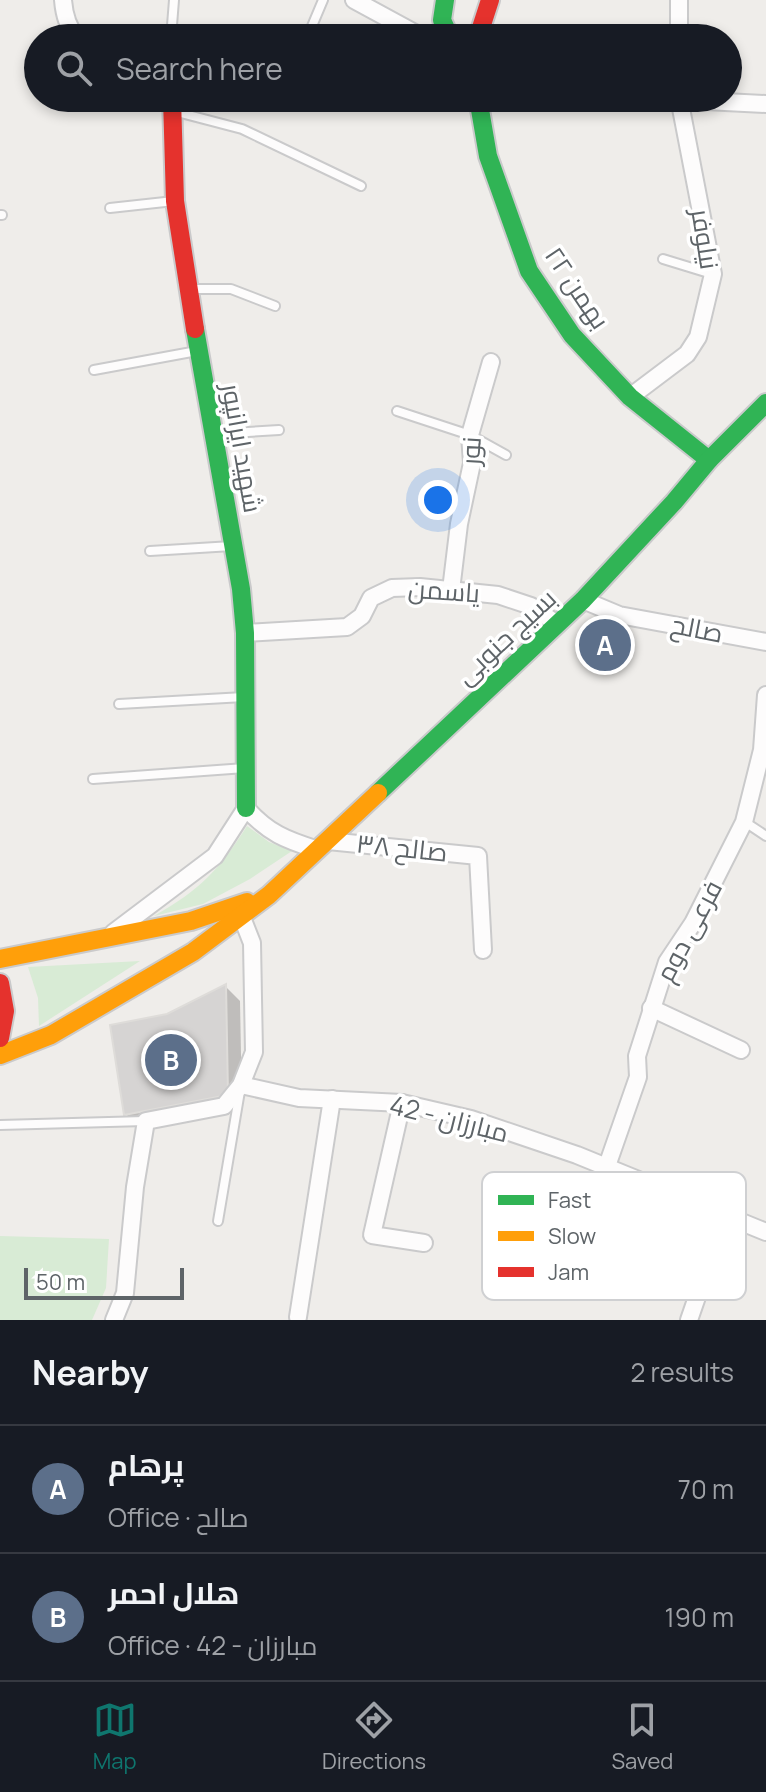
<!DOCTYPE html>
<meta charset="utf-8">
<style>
:root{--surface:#171b24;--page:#242831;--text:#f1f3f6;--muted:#9ea1a6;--line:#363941;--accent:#0f766e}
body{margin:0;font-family:Manrope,Cairo,sans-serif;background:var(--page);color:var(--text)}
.scale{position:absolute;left:24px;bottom:20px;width:160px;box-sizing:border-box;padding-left:8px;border:4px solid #5e6468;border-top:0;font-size:22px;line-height:28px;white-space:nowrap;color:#5e6468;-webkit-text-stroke:6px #fff;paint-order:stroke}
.you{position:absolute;left:438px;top:500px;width:28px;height:28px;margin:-20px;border:6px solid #fff;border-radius:50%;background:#1a73e8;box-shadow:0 0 0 12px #1a73e833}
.badge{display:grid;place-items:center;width:52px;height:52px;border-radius:50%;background:var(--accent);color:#fff;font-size:26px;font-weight:700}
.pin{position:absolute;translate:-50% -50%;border:4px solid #fff;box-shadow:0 2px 8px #0006}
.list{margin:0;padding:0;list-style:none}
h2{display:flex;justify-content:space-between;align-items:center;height:104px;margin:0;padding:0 32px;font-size:34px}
h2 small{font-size:26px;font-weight:400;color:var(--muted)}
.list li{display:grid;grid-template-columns:52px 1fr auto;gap:24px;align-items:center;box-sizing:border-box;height:128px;padding:0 32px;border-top:2px solid var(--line)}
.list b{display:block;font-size:30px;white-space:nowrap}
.list p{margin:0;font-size:26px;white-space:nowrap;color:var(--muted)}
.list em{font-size:26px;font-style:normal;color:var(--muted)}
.icon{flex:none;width:44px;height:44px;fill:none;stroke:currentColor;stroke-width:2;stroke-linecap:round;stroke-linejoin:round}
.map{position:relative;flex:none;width:766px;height:1320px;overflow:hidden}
.search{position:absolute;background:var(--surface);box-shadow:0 4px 12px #0003;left:24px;right:24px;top:24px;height:88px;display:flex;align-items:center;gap:20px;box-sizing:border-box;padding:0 28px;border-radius:44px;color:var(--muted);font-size:30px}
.sheet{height:360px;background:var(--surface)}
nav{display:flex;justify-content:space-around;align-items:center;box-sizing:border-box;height:112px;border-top:2px solid var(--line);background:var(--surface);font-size:22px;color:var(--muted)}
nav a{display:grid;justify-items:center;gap:4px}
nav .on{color:var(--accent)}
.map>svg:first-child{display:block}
</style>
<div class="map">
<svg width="766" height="1320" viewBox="0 0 766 1320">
<rect width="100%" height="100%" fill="#efedea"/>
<g fill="#d8ebd5">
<path d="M247 826 269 842 292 851 250 879 203 904 154 916C201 889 218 871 247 826Z"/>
<polygon points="140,961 39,1026 38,998 28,967"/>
<polygon points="0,1236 109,1239 106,1288 92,1320 0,1320"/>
</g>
<polygon fill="#0003" points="226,987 240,1001 242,1109 141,1129 126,1114 168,1016"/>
<polygon fill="#d6d4d3" stroke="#dedcd9" stroke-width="2" points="226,984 228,1095 124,1115 110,1025 167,1014"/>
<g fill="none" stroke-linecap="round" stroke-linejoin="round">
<g stroke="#cacacb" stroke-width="12">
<g id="lane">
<polyline points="171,38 174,0"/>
<polyline points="307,38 323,0"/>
<polyline points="177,112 242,129 361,186"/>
<polyline points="110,208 174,201"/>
<polyline points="0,215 2,215"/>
<polyline points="663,259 712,274"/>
<polyline points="191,289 231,289 275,306"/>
<polyline points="94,370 197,351"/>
<polyline points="397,411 470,435 506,455"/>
<polyline points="216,434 279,430"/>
<polyline points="150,551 232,546"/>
<polyline points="119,704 244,697"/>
<polyline points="93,779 245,768"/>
<polyline points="745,822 766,836"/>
<polyline points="0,1125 145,1121"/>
<polyline points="218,1221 240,1091"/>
</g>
</g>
<g stroke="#cacacb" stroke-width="20">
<g id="street">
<path d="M63 0C64 13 68 28 77 38"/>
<polyline points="354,0 424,38"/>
<polyline points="679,38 679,0"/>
<polyline points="646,98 766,104"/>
<polyline points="630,397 687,354 698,337 713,274 679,98"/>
<polyline points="451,590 459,524 472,463 470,435 491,362"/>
<polyline points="583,600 619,615 766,642"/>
<polyline points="245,633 347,627 362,616 371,598 392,588 420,587 498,595 531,606 557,624"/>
<polyline points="328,841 478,856 483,950"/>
<path d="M113 933 215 856 246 808C268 833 286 840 318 850"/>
<polyline points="651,1008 741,1050"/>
<polyline points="241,1085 299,1098 402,1103 471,1119 577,1155 766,1232"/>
<polyline points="402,1103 372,1235 424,1243"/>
<polyline points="607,1166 638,1077 637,1056 667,962 693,923 744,822 762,750 766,695"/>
<polyline points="298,1317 332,1099"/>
<polyline points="114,1320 125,1293 135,1187 146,1121 224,1106 241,1085 254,1052 252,943 241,915"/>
<polyline points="689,1320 725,1216"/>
</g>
</g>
<g stroke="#cacacb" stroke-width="22">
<g id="fast">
<polyline points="445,0 442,20 450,38"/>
<polyline points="478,98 488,156 529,271 572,335 630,397 709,460"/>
<polyline points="195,329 241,589 245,633 246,808"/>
<polyline points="378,793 583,600 674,502 709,460 766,403"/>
</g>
</g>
<g stroke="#cacacb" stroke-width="22">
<g id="slow">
<polyline points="0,959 191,921 247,902"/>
<polyline points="0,1055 51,1035 193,952 269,895 378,793"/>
</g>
</g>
<g stroke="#cacacb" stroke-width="22">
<g id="jam">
<polyline points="472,38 479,34 490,0"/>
<polyline points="172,98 175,201 195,329"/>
<polyline points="0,983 5,1011 0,1038"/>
</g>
</g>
<use href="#lane" stroke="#fdfcfc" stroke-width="8"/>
<use href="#street" stroke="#fdfcfc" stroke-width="16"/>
<use href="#fast" stroke="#30b455" stroke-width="18"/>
<use href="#slow" stroke="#ff9f0a" stroke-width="18"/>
<use href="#jam" stroke="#e5322d" stroke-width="18"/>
</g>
<g text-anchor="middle" stroke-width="7" stroke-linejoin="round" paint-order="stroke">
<g font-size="26" fill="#5e6468" stroke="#fff">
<text transform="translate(705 239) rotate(81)" y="9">نیلوفر</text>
<text transform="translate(577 288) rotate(56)" y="9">۲۲ بهمن</text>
<text transform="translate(242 448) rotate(80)" y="9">شهید ایرانپور</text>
<text transform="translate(471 451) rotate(-87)" y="9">نور</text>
<text transform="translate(444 591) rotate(4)" y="9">یاسمن</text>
<text transform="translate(697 629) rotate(11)" y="9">صالح</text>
<text transform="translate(506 637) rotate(-43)" y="9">بسیج جنوبی</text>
<text transform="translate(402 848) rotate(6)" y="9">صالح ۳۸</text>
<text transform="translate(689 931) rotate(-62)" y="9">فرعی دوم</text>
<text transform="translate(449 1119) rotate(14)" y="9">مبارزان - 42</text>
</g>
</g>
<rect x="482" y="1172" width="264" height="128" rx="12" fill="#fff" stroke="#cfd0d2" stroke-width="2"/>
<rect x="498" y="1195" width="36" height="10" fill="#30b455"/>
<rect x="498" y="1231" width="36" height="10" fill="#ff9f0a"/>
<rect x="498" y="1267" width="36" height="10" fill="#e5322d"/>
<g font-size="22" fill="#5e6468">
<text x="548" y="1208">Fast</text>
<text x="548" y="1244">Slow</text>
<text x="548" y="1280">Jam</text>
</g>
</svg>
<div class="scale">50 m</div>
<div class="you"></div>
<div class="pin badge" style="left:605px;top:645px;background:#5c6f8a">A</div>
<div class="pin badge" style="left:171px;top:1060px;background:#5c6f8a">B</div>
<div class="search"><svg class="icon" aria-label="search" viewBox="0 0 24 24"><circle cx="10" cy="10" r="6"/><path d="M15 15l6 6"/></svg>Search here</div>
</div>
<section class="sheet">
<h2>Nearby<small>2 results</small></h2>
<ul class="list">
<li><span class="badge" style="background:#5c6f8a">A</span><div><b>پرهام</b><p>Office · صالح</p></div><em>70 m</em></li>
<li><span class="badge" style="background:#5c6f8a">B</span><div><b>هلال احمر</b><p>Office · مبارزان - 42</p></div><em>190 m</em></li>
</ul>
</section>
<nav>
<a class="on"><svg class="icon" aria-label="map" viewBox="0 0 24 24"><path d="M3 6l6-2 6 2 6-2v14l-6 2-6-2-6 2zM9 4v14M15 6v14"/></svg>Map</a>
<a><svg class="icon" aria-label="directions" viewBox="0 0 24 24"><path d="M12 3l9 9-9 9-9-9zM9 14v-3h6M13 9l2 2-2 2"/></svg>Directions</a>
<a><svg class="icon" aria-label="saved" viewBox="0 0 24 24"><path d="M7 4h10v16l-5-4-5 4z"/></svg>Saved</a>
</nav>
